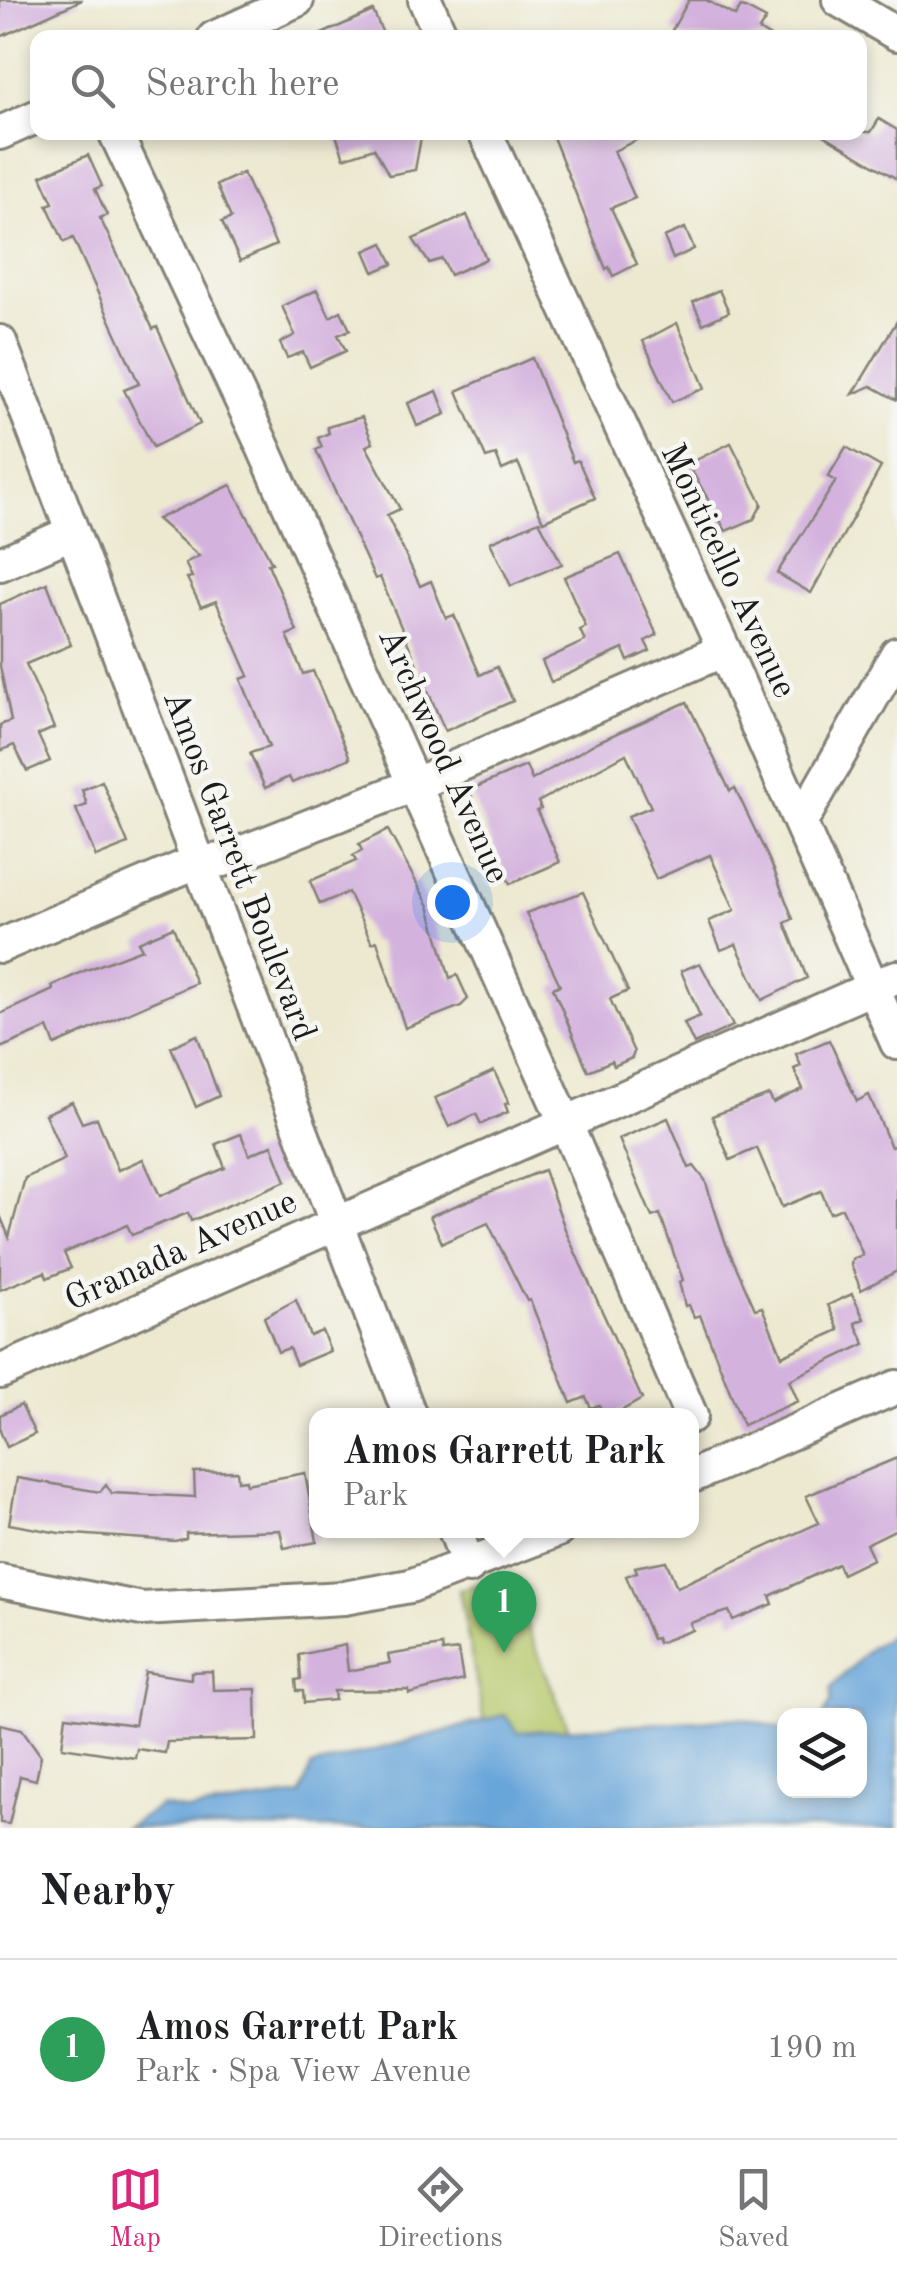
<!DOCTYPE html>
<meta charset="utf-8">
<style>
:root{--surface:#fff;--page:#f6f6f6;--text:#202124;--muted:#757577;--line:#e0e0e0;--accent:#db2777}
body{margin:0;font-family:"Old Standard TT",serif;background:var(--page);color:var(--text)}
.controls{position:absolute;right:30px;bottom:30px;display:grid;overflow:hidden;border-radius:20px;box-shadow:0 5px 15px #0003}
.controls button{width:90px;height:90px;display:grid;place-items:center;padding:0;border:0;border-bottom:2px solid var(--line);background:var(--surface);color:var(--text);font:50px sans-serif}
.you{position:absolute;left:452px;top:902px;width:35px;height:35px;margin:-25px;border:8px solid #fff;border-radius:50%;background:#1a73e8;box-shadow:0 0 0 15px #1a73e833}
.badge{display:grid;place-items:center;width:65px;height:65px;border-radius:50%;background:var(--accent);color:#fff;font-size:32px;font-weight:700}
.pin{position:absolute;translate:-50% -82px;filter:drop-shadow(0 2px 5px #0008)}
.pin::after{content:'';position:absolute;top:52px;width:35px;height:30px;background:inherit;clip-path:polygon(0 0,100% 0,50% 100%)}
.popup{position:absolute;left:309px;top:1408px;width:390px;height:130px;box-sizing:border-box;display:grid;place-content:center;border-radius:20px;background:var(--surface);filter:drop-shadow(0 2px 8px #0005);font-size:32px;white-space:nowrap;color:var(--muted)}
.popup b{font-size:38px;color:var(--text)}
.popup::after{content:'';position:absolute;left:50%;top:100%;margin-left:-20px;border:20px solid transparent;border-top-color:var(--surface)}
.list{margin:0;padding:0;list-style:none}
h2{display:flex;justify-content:space-between;align-items:center;height:130px;margin:0;padding:0 40px;font-size:42px}
h2 small{font-size:32px;font-weight:400;color:var(--muted)}
.list li{display:grid;grid-template-columns:65px 1fr auto;gap:30px;align-items:center;box-sizing:border-box;height:180px;padding:0 40px;border-top:2px solid var(--line)}
.list b{display:block;font-size:38px;white-space:nowrap}
.list p{margin:0;font-size:32px;white-space:nowrap;color:var(--muted)}
.list em{font-size:32px;font-style:normal;color:var(--muted)}
.icon{flex:none;width:55px;height:55px;fill:none;stroke:currentColor;stroke-width:2;stroke-linecap:round;stroke-linejoin:round}
.map{position:relative;flex:none;width:897px;height:1828px;overflow:hidden}
.search{position:absolute;background:var(--surface);box-shadow:0 5px 15px #0003;left:30px;right:30px;top:30px;height:110px;display:flex;align-items:center;gap:25px;box-sizing:border-box;padding:0 35px;border-radius:20px;color:var(--muted);font-size:38px}
.sheet{height:310px;background:var(--surface)}
nav{display:flex;justify-content:space-around;align-items:center;box-sizing:border-box;height:140px;border-top:2px solid var(--line);background:var(--surface);font-size:28px;color:var(--muted)}
nav a{display:grid;justify-items:center;gap:5px}
nav .on{color:var(--accent)}
.map>svg:first-child{display:block}
</style>
<div class="map">
<svg width="897" height="1828" viewBox="0 0 897 1828">
<rect width="100%" height="100%" fill="#f6f6f2"/>
<filter id="ink" filterUnits="userSpaceOnUse"><feTurbulence type="fractalNoise" baseFrequency=".01" numOctaves="2"/><feDisplacementMap in="SourceGraphic" scale="20" xChannelSelector="R" yChannelSelector="G"/><feConvolveMatrix kernelMatrix="1 2 1 2 8 2 1 2 1" color-interpolation-filters="sRGB"/></filter>
<filter id="wash" filterUnits="userSpaceOnUse"><feTurbulence type="fractalNoise" baseFrequency=".0048" numOctaves="4" result="noise"/><feDisplacementMap in="SourceGraphic" scale="40" xChannelSelector="R" yChannelSelector="G"/><feGaussianBlur stdDeviation="2.25" result="paint"/><feColorMatrix in="noise" values="0 0 0 0 0 0 0 0 0 0 0 0 0 0 0 0 0 1.4 0 .05"/><feComposite in="paint" operator="in"/></filter>
<g filter="url(#wash)">
<rect width="100%" height="100%" fill="#ede9d1"/>
<polygon fill="#b6c86b" stroke="#697244" stroke-width="2.5" points="506,1575 570,1732 516,1733 504,1715 484,1721 459,1590"/>
<polygon fill="#67a5d9" stroke="#42607a" stroke-width="2.5" points="897,1631 897,1828 125,1828 161,1806 189,1811 301,1795 311,1767 505,1715 517,1732 740,1718 784,1729 784,1790 860,1790 860,1716 823,1715 831,1702 831,1688 870,1648"/>
<g id="blocks">
<g fill="#d4b2de">
<polygon points="0,0 82,0 0,37"/>
<polygon points="689,0 706,0 735,16 741,7 745,8 766,19 759,30 772,38 684,38 672,30"/>
<polygon points="373,11 385,38 313,38"/>
<polygon points="879,119 897,130 897,179 819,132 871,132"/>
<polygon points="335,132 422,132 415,170 389,175 374,148 344,158"/>
<polygon points="551,132 653,132 614,151 635,198 611,208 637,264 613,276 609,267 606,269"/>
<polygon points="88,155 102,186 95,189 107,215 100,218 153,329 157,327 200,424 153,447 124,390 139,384 73,238 64,242 47,205 53,203 41,176"/>
<polygon points="243,173 276,245 240,261 222,222 231,218 217,185"/>
<polygon points="467,215 486,259 450,275 442,259 429,263 413,239"/>
<polygon points="685,228 694,249 673,259 664,237"/>
<polygon points="383,243 393,264 374,272 365,251"/>
<polygon points="317,290 330,317 341,311 350,330 338,335 346,351 310,367 303,352 287,358 280,343 295,335 282,306"/>
<polygon points="719,290 729,312 703,324 693,302"/>
<polygon points="897,321 897,400 871,386 853,394"/>
<polygon points="677,323 705,388 672,402 643,341"/>
<polygon points="532,358 573,462 578,460 595,498 543,521 518,463 502,470 496,455 486,458 457,391"/>
<polygon points="437,391 446,414 417,426 408,403"/>
<polygon points="362,417 373,443 366,446 400,509 387,515 420,586 431,581 446,618 454,615 480,675 497,667 513,701 445,731 380,577 375,579 316,450 322,447 318,438 329,433 327,427"/>
<polygon points="731,443 762,504 754,519 726,531 688,464"/>
<polygon points="846,447 881,467 811,593 777,573 836,481 828,477"/>
<polygon points="231,485 272,563 268,564 297,631 287,635 303,674 313,671 350,758 292,783 289,777 265,788 250,753 269,747 241,679 249,676 216,601 201,607 187,578 192,577 185,563 199,556 157,519"/>
<polygon points="539,521 562,564 511,586 490,542"/>
<polygon points="620,554 657,635 645,641 650,651 628,661 623,649 551,682 542,661 585,641 580,630 586,627 564,577"/>
<polygon points="47,583 71,645 26,664 54,728 38,735 50,761 27,771 14,745 0,751 0,725 11,721 0,666 0,604"/>
<polygon points="687,702 730,791 735,788 774,870 793,919 785,923 807,978 762,1000 736,944 721,950 709,921 735,910 710,855 656,879 628,816 651,807 626,754 538,802 541,809 537,811 560,862 510,884 469,790 526,766 532,780 597,742"/>
<polygon points="102,781 128,844 96,857 76,809 87,805 82,790"/>
<polygon points="388,830 429,906 450,978 457,975 468,999 461,1006 405,1028 377,941 372,943 348,892 320,904 310,881 356,861 353,856 362,851 359,844"/>
<polygon points="583,892 628,991 610,999 634,1052 632,1058 614,1066 612,1061 588,1071 553,988 560,985 526,913"/>
<polygon points="173,927 196,983 55,1045 48,1028 0,1048 0,1014 53,990 52,986 84,971 142,949 138,942"/>
<polygon points="700,963 733,1026 694,1044 684,1023 700,1016 681,971"/>
<polygon points="197,1035 219,1096 196,1107 171,1047"/>
<polygon points="829,1040 857,1101 869,1095 891,1147 897,1145 897,1271 861,1290 851,1265 852,1259 863,1255 842,1208 830,1213 821,1191 782,1207 757,1148 730,1160 712,1116 769,1095 773,1103 803,1089 794,1069 801,1066 796,1054"/>
<polygon points="494,1071 509,1103 505,1104 508,1112 481,1124 476,1114 449,1127 435,1098"/>
<polygon points="72,1102 82,1123 97,1118 118,1170 143,1159 160,1196 225,1168 216,1144 241,1134 249,1155 272,1145 286,1181 191,1221 188,1213 132,1235 127,1225 64,1253 71,1268 47,1278 45,1272 0,1290 0,1215 9,1237 25,1178 65,1159 45,1114"/>
<polygon points="668,1118 689,1168 694,1166 705,1180 726,1244 755,1309 762,1307 782,1356 839,1330 828,1305 852,1294 864,1319 855,1323 865,1344 789,1380 798,1401 743,1425 700,1315 694,1317 689,1305 685,1306 679,1282 683,1280 660,1214 652,1217 619,1139"/>
<polygon points="544,1170 566,1232 642,1399 612,1416 604,1416 599,1405 591,1408 586,1397 571,1403 530,1300 527,1301 488,1223 442,1243 430,1216"/>
<polygon points="296,1300 310,1336 322,1331 330,1351 296,1365 289,1348 278,1352 264,1317"/>
<polygon points="21,1405 35,1434 7,1447 0,1431 0,1415"/>
<polygon points="897,1458 897,1529 866,1544 873,1559 842,1574 838,1564 770,1596 773,1604 733,1620 729,1611 690,1623 693,1630 658,1643 656,1638 652,1639 626,1576 637,1572 635,1567 666,1561 677,1587 819,1523 806,1496"/>
<polygon points="237,1471 238,1481 246,1480 246,1484 305,1473 317,1542 284,1548 280,1530 186,1533 186,1538 175,1541 59,1533 9,1524 17,1478 100,1492 106,1485 111,1493 195,1497 194,1472"/>
<polygon points="345,1645 348,1671 390,1663 388,1655 442,1646 443,1652 458,1650 463,1680 409,1694 409,1690 334,1691 335,1700 304,1703 303,1691 297,1691 296,1680 301,1679 299,1655"/>
<polygon points="212,1671 213,1690 256,1689 257,1740 167,1742 165,1753 137,1749 135,1758 62,1747 66,1716 135,1725 145,1672 191,1679 191,1672"/>
<polygon points="0,1724 22,1729 41,1756 36,1780 20,1776 9,1824 0,1823"/>
</g>
</g>
</g>
<g filter="url(#ink)">
<use href="#blocks" fill-opacity="0" stroke="#848276" stroke-width="2.5"/>
<g fill="none" stroke-linecap="round" stroke-linejoin="round">
<g stroke="#848276" stroke-width="38">
<g id="street">
<polyline points="425,0 442,38"/>
<polyline points="839,0 897,34"/>
<polyline points="214,38 297,0"/>
<polyline points="115,132 260,440 565,1122 691,1416"/>
<polyline points="485,132 724,650 897,1043"/>
<polyline points="0,133 38,116"/>
<polyline points="0,342 410,1416"/>
<polyline points="0,564 71,533"/>
<polyline points="801,822 897,654"/>
<polyline points="0,946 196,862 223,860 414,785 724,650"/>
<polyline points="0,1372 897,977"/>
<polyline points="692,1476 897,1387"/>
<polyline points="455,1530 469,1567"/>
<polyline points="0,1581 142,1609 344,1598 410,1586 558,1530"/>
</g>
</g>
<use href="#street" stroke="#fff" stroke-width="32"/>
</g>
</g>
<g text-anchor="middle" stroke-width="9" stroke-linejoin="round" paint-order="stroke">
<g font-size="35" fill="#1c1c1c" stroke="#f6f6f2">
<text transform="translate(730 570) rotate(65)" y="12">Monticello Avenue</text>
<text transform="translate(445 755) rotate(66)" y="12">Archwood Avenue</text>
<text transform="translate(241 865) rotate(69)" y="12">Amos Garrett Boulevard</text>
<text transform="translate(180 1249) rotate(-24)" y="12">Granada Avenue</text>
</g>
</g>
</svg>
<div class="controls">
<button><svg class="icon" aria-label="layers" viewBox="0 0 24 24"><path d="M12 4l9 5-9 5-9-5zM3 14l9 5 9-5"/></svg></button>
</div>
<div class="you"></div>
<div class="pin badge" style="left:504px;top:1653px;background:#2e9e5b">1</div>
<div class="popup"><b>Amos Garrett Park</b>Park</div>
<div class="search"><svg class="icon" aria-label="search" viewBox="0 0 24 24"><circle cx="10" cy="10" r="6"/><path d="M15 15l6 6"/></svg>Search here</div>
</div>
<section class="sheet">
<h2>Nearby<small></small></h2>
<ul class="list">
<li><span class="badge" style="background:#2e9e5b">1</span><div><b>Amos Garrett Park</b><p>Park · Spa View Avenue</p></div><em>190 m</em></li>
</ul>
</section>
<nav>
<a class="on"><svg class="icon" aria-label="map" viewBox="0 0 24 24"><path d="M3 6l6-2 6 2 6-2v14l-6 2-6-2-6 2zM9 4v14M15 6v14"/></svg>Map</a>
<a><svg class="icon" aria-label="directions" viewBox="0 0 24 24"><path d="M12 3l9 9-9 9-9-9zM9 14v-3h6M13 9l2 2-2 2"/></svg>Directions</a>
<a><svg class="icon" aria-label="saved" viewBox="0 0 24 24"><path d="M7 4h10v16l-5-4-5 4z"/></svg>Saved</a>
</nav>
